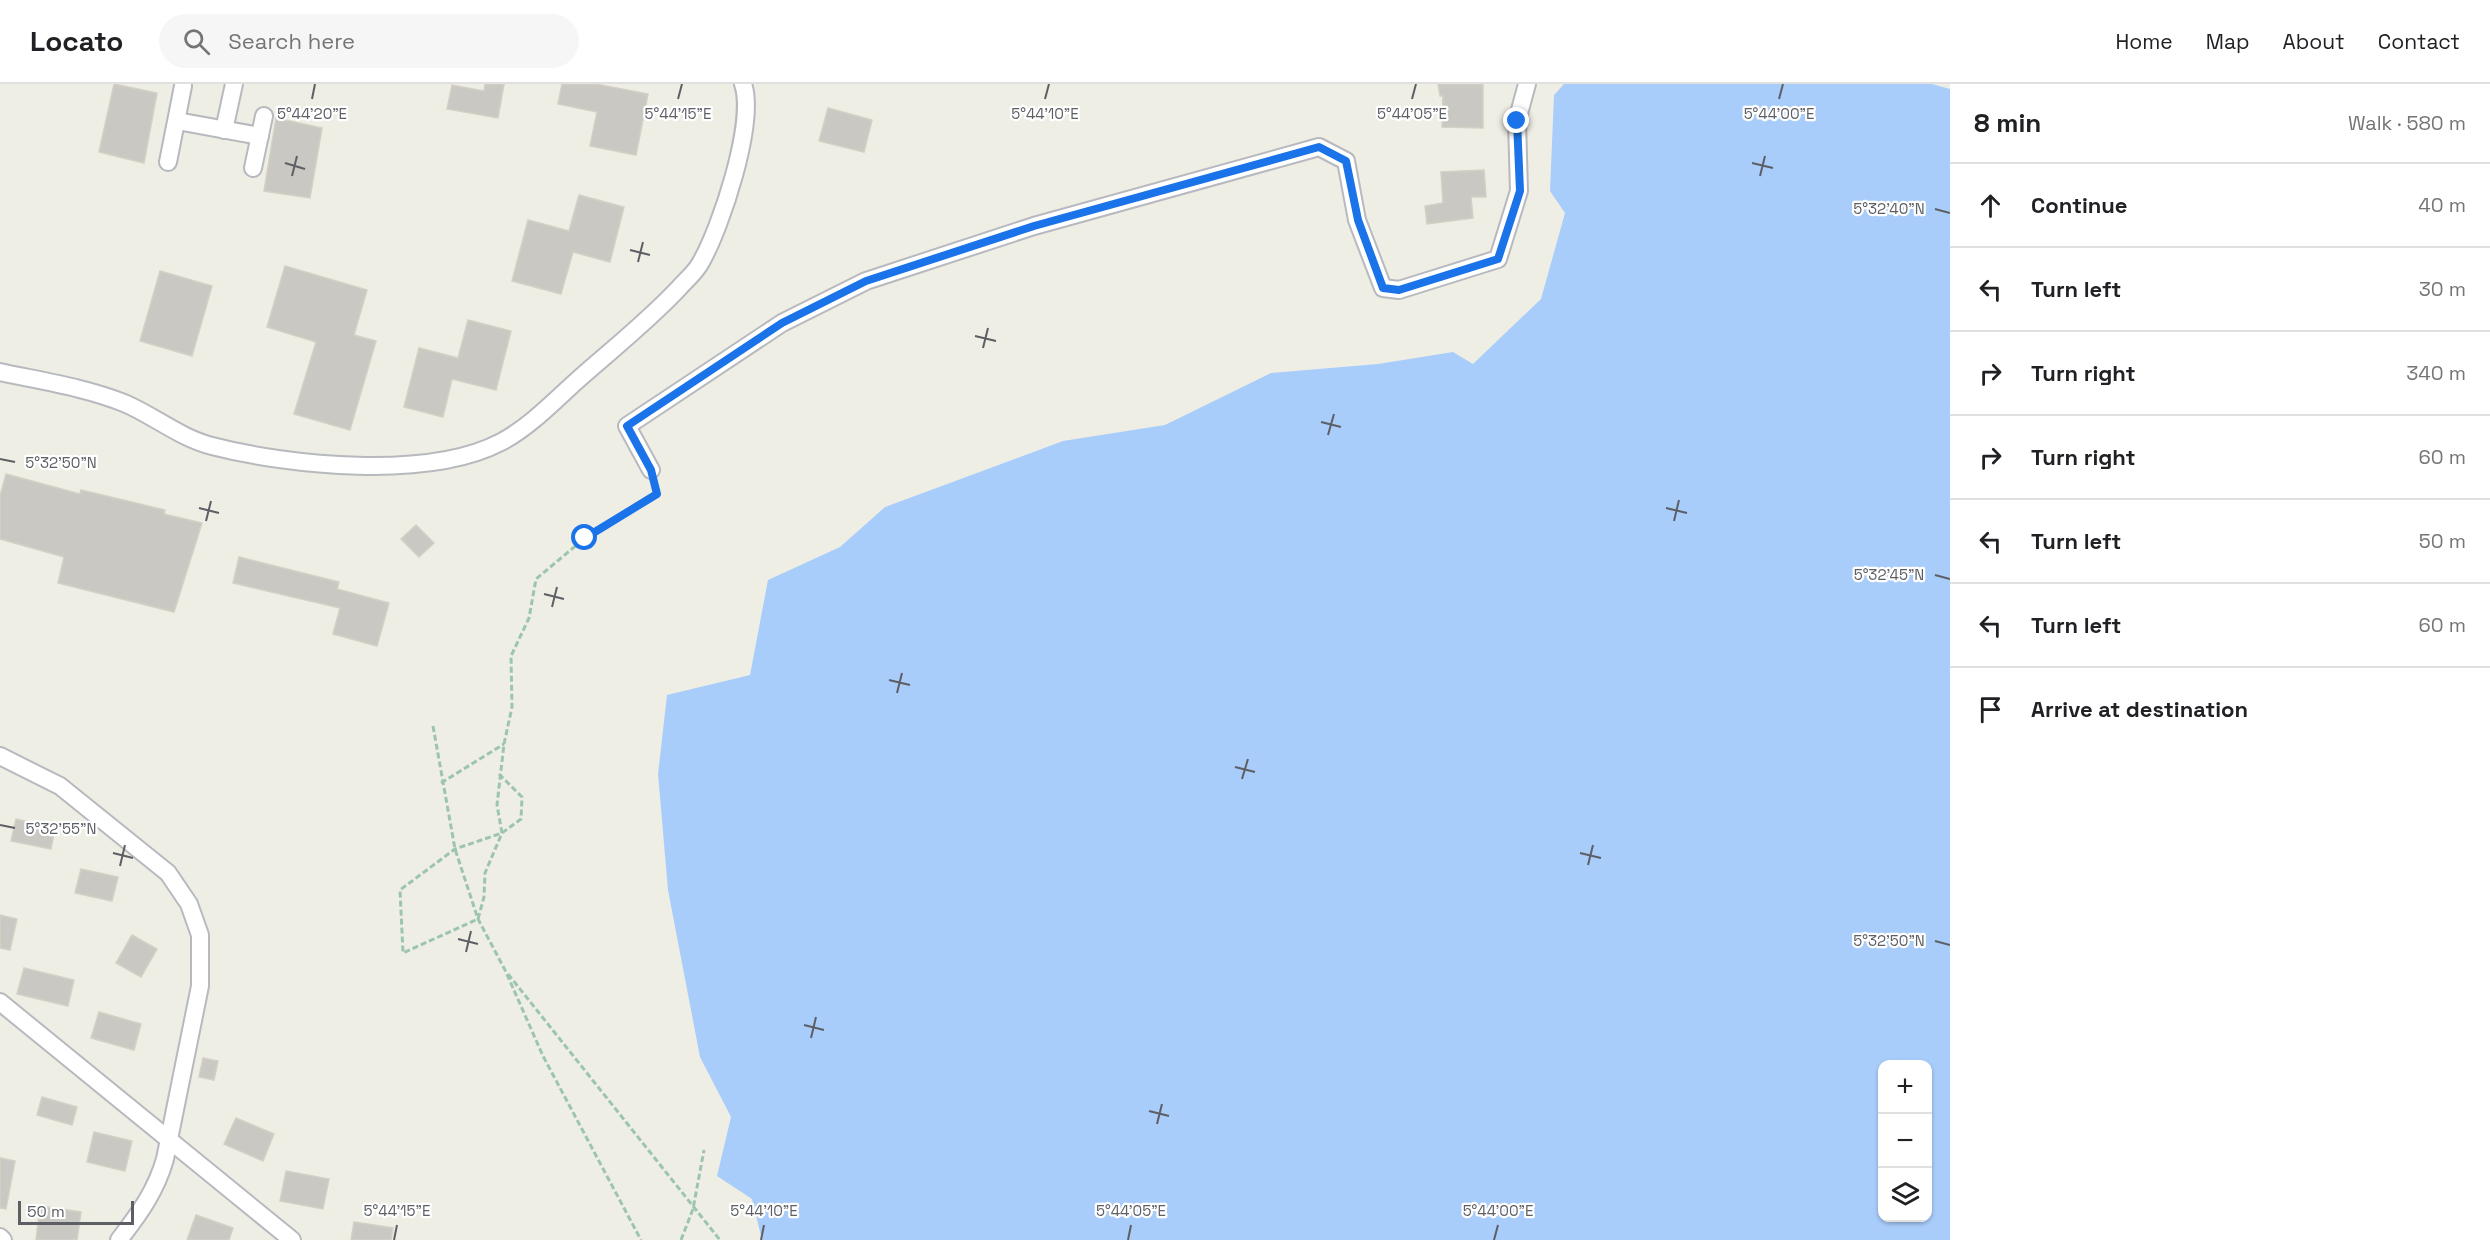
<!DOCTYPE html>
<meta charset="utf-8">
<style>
:root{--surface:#fff;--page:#f6f6f6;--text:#202124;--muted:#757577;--line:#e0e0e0}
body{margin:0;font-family:"Space Grotesk",sans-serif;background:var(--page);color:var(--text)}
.controls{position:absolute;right:18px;bottom:18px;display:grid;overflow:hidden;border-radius:12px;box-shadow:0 2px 4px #0004}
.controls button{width:54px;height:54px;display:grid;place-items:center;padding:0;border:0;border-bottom:2px solid var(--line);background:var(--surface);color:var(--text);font:30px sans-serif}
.scale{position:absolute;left:18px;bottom:15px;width:116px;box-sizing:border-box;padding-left:6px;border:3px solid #5d5f65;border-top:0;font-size:16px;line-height:21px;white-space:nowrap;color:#5d5f65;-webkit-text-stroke:4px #fff;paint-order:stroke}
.stop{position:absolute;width:18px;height:18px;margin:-14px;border:4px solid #1a73e8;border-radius:50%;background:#fff}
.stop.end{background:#1a73e8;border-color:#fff;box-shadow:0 2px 6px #0008}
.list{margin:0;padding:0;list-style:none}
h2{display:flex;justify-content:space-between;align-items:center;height:78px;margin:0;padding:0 24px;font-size:26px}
h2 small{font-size:20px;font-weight:400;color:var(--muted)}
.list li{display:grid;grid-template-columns:39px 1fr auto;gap:18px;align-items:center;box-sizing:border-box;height:84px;padding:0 24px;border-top:2px solid var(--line)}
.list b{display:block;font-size:22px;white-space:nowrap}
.list em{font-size:20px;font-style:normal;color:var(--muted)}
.icon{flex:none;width:33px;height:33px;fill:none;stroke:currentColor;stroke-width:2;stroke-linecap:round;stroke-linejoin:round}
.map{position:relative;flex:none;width:1950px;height:1156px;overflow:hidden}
header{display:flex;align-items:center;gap:36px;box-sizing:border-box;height:84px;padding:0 30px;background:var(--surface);border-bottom:2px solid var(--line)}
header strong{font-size:28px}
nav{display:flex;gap:33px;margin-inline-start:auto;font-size:21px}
.search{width:420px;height:54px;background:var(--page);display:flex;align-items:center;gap:15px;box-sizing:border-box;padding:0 21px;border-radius:33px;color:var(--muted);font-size:22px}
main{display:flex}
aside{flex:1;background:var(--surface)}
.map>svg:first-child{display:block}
</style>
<header>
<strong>Locato</strong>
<div class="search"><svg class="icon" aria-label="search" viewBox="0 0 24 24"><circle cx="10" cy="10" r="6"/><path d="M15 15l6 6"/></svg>Search here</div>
<nav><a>Home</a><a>Map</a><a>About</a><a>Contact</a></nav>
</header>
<main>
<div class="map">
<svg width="1950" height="1156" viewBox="0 0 1950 1156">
<rect width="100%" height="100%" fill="#eeeee5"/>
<path fill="#a9cdfb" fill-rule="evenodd" d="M1564 0H1932L1950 5V1156H762L752 1115 717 1092 731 1033 700 973 668 806 658 690 667 611 750 591 768 496 840 463 885 423 1063 357 1165 341 1271 289 1378 280 1453 268 1473 280 1541 215 1565 129 1550 107 1554 11ZM1882 980H1928V1134H1882Z"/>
<g fill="#cac8c2" stroke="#d3d0c4" stroke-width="1.5">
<polygon points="114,0 157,9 144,79 99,68"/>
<polygon points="485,0 504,0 498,34 447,25 452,1 484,7"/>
<polygon points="562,0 596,0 648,10 636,71 590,62 597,28 558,20"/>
<polygon points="1438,0 1483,0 1483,44 1442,43 1443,12 1440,12"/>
<polygon points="828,24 872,36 864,68 819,57"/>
<polygon points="276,34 322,44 310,114 264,107"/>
<polygon points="1484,86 1486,113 1471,113 1473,134 1427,140 1425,122 1443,119 1441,88"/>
<polygon points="579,111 624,123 610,178 573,168 561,210 512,197 528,136 569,147"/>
<polygon points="285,182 367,206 354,251 376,257 350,346 294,330 316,258 267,243"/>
<polygon points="160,187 212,202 192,272 140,257"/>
<polygon points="468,236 511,247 496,306 452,295 443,333 404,323 419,264 458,274"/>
<polygon points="6,390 80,410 81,406 165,426 164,430 202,439 174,528 58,499 64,473 0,455 0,412"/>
<polygon points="416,441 434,459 419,473 401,455"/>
<polygon points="239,473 339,498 337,505 389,519 377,562 333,550 340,524 233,499"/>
<polygon points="16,735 55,744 51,765 11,757"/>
<polygon points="81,785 118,793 112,817 75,809"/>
<polygon points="0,831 17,835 10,866 0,864"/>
<polygon points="132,851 157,865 141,893 116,879"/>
<polygon points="24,884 74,896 68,922 17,910"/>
<polygon points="99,928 141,940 134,966 91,954"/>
<polygon points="203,974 218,977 214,996 199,993"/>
<polygon points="42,1013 77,1023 72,1041 37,1031"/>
<polygon points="236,1034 274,1050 263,1077 224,1060"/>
<polygon points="94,1048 132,1057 125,1087 87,1078"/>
<polygon points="0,1074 15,1077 6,1125 0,1124"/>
<polygon points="286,1087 329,1095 323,1125 280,1117"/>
<polygon points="40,1122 81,1128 77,1156 36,1156"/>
<polygon points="196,1131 233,1144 229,1156 187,1156"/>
<polygon points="354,1138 393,1144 391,1156 351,1156"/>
</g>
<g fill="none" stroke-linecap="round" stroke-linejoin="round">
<g stroke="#b7b9be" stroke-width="20">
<g id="minor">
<polyline points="177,37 260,52"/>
<polyline points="224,46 234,0"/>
<polyline points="168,78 183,2"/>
<polyline points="253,84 264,32"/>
<path d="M0 288C41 297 84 303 124 319 153 331 180 354 212 362 289 382 429 396 501 358 530 343 556 315 581 293 614 264 649 236 679 204 686 196 696 188 701 178 721 143 756 38 743 0"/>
<polyline points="651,386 627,342 782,239 866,197 1034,142 1319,63 1346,77 1357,136 1383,204 1399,206 1498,175 1519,107 1517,37 1527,0"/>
<path d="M0 672 60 702 168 789 189 820 200 851V902L165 1075C156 1107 139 1130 119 1156"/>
<polyline points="0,918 292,1156"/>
<polyline points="0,1153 3,1156"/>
</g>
</g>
<g stroke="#9dc5ad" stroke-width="3" stroke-dasharray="6 3" stroke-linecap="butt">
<polyline points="433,642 455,765 478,835 505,886 543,972 641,1156"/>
<polyline points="499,690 522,713 521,735 502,749 455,765 400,806 403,869 478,835 484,813 485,789 502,749 497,721 504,660 512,623 511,572 529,534 536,495 585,454 657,410 654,399"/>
<polyline points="441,699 504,660"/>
<polyline points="508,890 720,1156"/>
<polyline points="681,1156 693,1125 704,1066"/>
</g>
<use href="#minor" stroke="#fff" stroke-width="16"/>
</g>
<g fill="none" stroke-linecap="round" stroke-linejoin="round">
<polyline stroke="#1a73e8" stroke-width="8" points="585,454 657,410 651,386 627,342 782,239 866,197 1034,142 1319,63 1346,77 1358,136 1383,204 1399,206 1498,175 1520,107 1517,37"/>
</g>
<path fill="none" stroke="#5d5f65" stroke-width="2" d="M312 15 315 0M678 15 682 0M1045 15 1049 0M1412 15 1416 0M1779 15 1783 0M285 79 305 85M1752 79 1773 84M292 92 297 72M1760 92 1765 72M1935 125 1950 129M630 166 650 171M638 178 643 158M975 252 996 257M983 264 988 244M1321 338 1341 343M1328 351 1334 330M0 375 15 378M199 424 219 429M1666 424 1687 429M206 437 211 417M1674 437 1679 416M1935 491 1950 495M544 510 564 515M552 523 557 503M889 596 910 601M897 609 902 589M1235 683 1255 688M1242 695 1248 675M0 741 15 744M113 769 133 774M1580 769 1601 774M1588 781 1593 761M120 782 125 761M458 855 478 860M1935 857 1950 861M466 868 471 847M804 941 824 946M811 954 816 933M1149 1027 1169 1032M1157 1040 1162 1020M394 1156 397 1141M761 1156 764 1141M1128 1156 1131 1141M1494 1156 1498 1141"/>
<g font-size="15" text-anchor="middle" fill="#5d5f65" stroke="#fff" stroke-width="4.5" stroke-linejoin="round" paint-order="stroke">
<text x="312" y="35">5°44'20"E</text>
<text x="678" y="35">5°44'15"E</text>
<text x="1045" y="35">5°44'10"E</text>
<text x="1412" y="35">5°44'05"E</text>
<text x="1779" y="35">5°44'00"E</text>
<text x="1889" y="130">5°32'40"N</text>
<text x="61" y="384">5°32'50"N</text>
<text x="1889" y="496">5°32'45"N</text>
<text x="61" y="750">5°32'55"N</text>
<text x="1889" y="862">5°32'50"N</text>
<text x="397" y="1132">5°44'15"E</text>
<text x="764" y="1132">5°44'10"E</text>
<text x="1131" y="1132">5°44'05"E</text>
<text x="1498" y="1132">5°44'00"E</text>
</g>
</svg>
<div class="controls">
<button>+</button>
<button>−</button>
<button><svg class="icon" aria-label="layers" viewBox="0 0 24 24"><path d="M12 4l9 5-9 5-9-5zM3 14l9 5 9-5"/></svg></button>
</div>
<div class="scale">50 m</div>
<div class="stop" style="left:585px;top:454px"></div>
<div class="stop end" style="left:1517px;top:37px"></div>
</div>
<aside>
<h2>8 min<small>Walk · 580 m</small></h2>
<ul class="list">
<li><svg class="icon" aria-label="ahead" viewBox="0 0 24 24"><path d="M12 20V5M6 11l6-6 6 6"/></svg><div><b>Continue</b></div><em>40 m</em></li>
<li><svg class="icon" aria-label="left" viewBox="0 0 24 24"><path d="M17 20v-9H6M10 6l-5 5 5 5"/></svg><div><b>Turn left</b></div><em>30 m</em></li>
<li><svg class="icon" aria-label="right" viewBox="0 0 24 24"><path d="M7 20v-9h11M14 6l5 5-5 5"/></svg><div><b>Turn right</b></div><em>340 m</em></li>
<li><svg class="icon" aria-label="right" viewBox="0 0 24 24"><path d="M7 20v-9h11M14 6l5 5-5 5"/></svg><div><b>Turn right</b></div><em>60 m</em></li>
<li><svg class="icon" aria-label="left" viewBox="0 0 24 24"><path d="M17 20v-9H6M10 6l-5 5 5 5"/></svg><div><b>Turn left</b></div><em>50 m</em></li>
<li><svg class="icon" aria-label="left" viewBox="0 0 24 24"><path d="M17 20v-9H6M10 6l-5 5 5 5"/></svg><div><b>Turn left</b></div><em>60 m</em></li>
<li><svg class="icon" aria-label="arrive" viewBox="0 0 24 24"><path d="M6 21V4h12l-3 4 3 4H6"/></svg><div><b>Arrive at destination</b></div></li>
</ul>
</aside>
</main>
